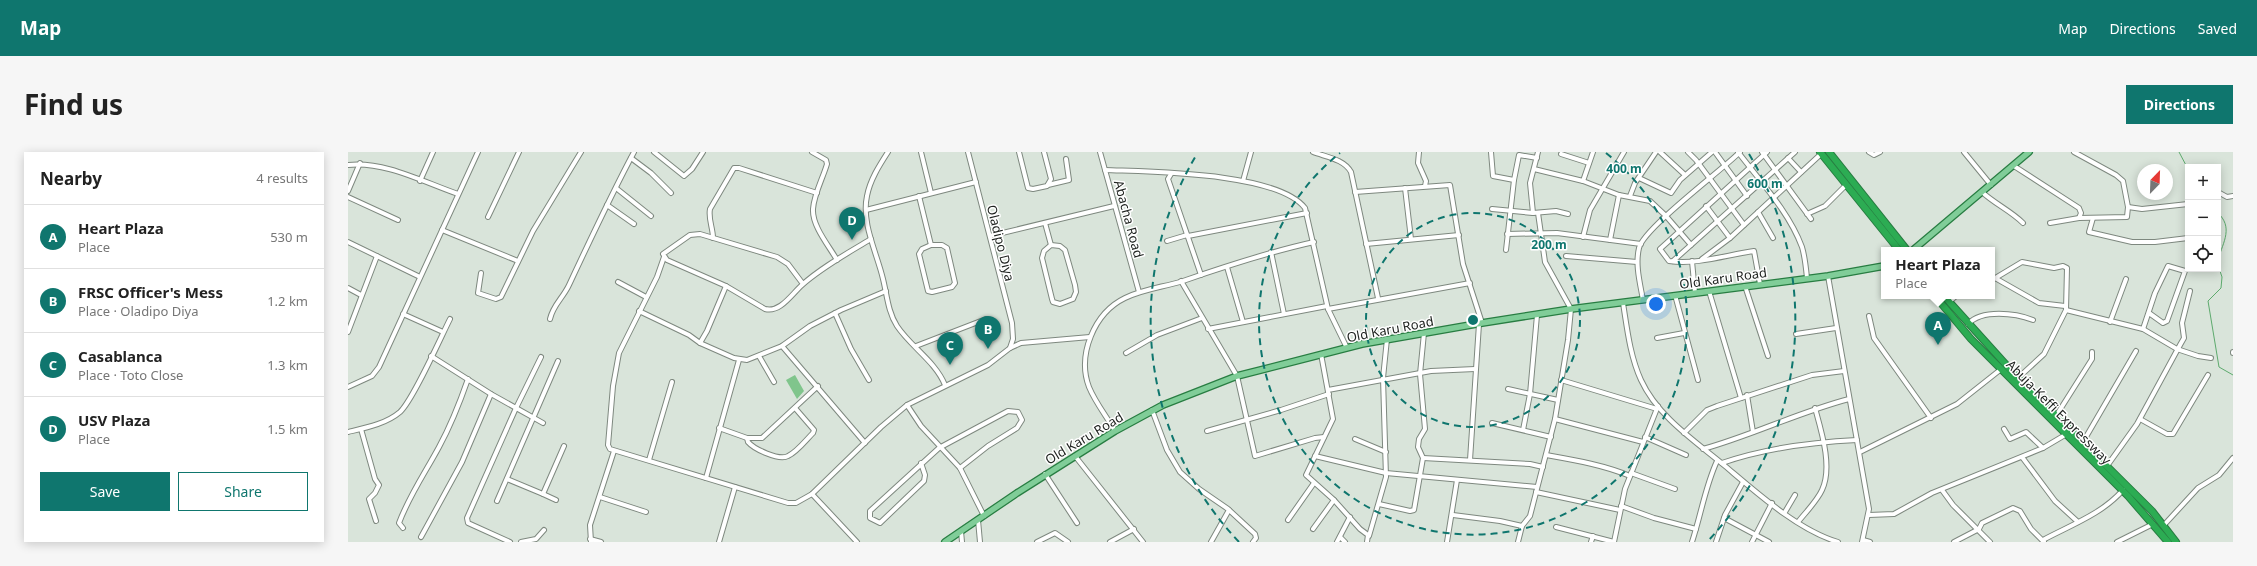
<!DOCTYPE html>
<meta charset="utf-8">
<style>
:root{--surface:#fff;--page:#f6f6f6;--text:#222;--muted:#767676;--line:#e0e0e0;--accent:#0f766e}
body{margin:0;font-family:"Noto Sans",sans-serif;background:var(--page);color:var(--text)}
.controls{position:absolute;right:12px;top:12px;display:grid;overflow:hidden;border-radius:0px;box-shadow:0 2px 10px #0003}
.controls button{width:36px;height:36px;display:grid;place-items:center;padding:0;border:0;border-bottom:1px solid var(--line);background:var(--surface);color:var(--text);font:20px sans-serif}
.compass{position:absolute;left:1789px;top:12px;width:36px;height:36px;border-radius:50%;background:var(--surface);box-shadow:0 2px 10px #0003;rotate:23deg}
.you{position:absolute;left:1308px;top:152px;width:14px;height:14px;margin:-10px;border:3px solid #fff;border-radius:50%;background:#1a73e8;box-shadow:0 0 0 6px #1a73e833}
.badge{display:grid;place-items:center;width:26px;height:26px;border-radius:50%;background:var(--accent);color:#fff;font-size:13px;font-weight:700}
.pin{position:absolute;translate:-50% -33px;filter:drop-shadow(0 1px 2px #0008)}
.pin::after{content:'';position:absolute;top:21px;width:14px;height:12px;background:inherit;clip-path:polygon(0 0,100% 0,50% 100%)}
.popup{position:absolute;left:1533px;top:95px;width:114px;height:52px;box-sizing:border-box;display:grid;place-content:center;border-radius:0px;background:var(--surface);filter:drop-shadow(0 1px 3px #0005);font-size:13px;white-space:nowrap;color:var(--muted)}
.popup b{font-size:15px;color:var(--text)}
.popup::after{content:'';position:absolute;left:50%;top:100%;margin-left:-8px;border:8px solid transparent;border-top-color:var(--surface)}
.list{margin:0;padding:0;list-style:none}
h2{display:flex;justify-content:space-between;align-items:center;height:52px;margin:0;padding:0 16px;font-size:17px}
h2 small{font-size:13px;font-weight:400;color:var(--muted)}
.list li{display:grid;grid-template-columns:26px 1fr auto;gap:12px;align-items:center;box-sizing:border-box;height:64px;padding:0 16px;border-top:1px solid var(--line)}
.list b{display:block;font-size:15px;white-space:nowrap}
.list p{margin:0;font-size:13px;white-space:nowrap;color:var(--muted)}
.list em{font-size:13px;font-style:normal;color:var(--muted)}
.actions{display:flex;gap:8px;padding:12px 16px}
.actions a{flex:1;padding:9px 0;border:1px solid var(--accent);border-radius:0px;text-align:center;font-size:14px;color:var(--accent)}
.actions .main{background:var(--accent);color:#fff}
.icon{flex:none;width:22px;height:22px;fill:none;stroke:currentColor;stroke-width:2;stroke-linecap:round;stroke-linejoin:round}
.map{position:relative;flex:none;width:1885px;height:390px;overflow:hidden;border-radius:0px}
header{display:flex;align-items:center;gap:24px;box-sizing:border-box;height:56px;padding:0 20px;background:var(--accent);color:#fff}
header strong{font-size:19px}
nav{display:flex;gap:22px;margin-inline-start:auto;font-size:14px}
.intro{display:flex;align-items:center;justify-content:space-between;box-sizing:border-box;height:96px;padding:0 24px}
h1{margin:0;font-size:28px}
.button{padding:10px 18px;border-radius:0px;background:var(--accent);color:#fff;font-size:14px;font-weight:700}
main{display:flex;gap:24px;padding:0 24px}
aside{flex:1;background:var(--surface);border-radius:0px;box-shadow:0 2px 10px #0003}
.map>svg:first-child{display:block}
</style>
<header>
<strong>Map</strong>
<nav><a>Map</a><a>Directions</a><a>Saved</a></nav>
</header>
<div class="intro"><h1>Find us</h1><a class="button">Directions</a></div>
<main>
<aside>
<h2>Nearby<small>4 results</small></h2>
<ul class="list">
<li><span class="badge">A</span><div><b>Heart Plaza</b><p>Place</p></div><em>530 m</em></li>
<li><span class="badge">B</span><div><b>FRSC Officer's Mess</b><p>Place · Oladipo Diya</p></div><em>1.2 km</em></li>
<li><span class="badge">C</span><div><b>Casablanca</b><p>Place · Toto Close</p></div><em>1.3 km</em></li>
<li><span class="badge">D</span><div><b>USV Plaza</b><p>Place</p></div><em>1.5 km</em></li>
</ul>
<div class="actions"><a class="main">Save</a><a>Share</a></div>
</aside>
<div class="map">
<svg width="1885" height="390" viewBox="0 0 1885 390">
<rect width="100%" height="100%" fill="#d9e4da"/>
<polygon fill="#80c58c" points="447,223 456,239 449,247 438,228"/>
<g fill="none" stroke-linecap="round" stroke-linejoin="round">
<g stroke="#5daa6d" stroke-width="1">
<polyline points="1831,0 1840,17"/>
<path d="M1870 61C1885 75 1876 89 1870 107"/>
<polyline points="1870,113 1874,125 1873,136 1860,149 1871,215 1885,223"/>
</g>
<g stroke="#7e887f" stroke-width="6">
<g id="minor">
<polyline points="306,0 336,24 344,17 355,0"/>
<path d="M464 0 478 8 479 12C475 26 466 42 465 57 464 74 481 94 489 108"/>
<path d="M540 0C531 14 522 28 519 44 513 71 529 101 535 127 539 143 540 160 549 174 563 195 587 209 597 233"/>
<polyline points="573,0 583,41"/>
<polyline points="620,0 664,171 665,187 662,196"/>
<polyline points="671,0 680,36 685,37 699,34 703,27 696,0"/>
<polyline points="752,0 791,140"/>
<path d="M965 0C978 5 996 7 1003 20L1030 146"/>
<polyline points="1071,0 1070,11 1078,29 1077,34"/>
<polyline points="1143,0 1145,24 1166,28"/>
<polyline points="1312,0 1337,23"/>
<polyline points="1340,0 1348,8 1396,73"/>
<polyline points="1367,0 1399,44"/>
<path d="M1390 0C1412 29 1441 60 1454 95 1457 105 1458 116 1459 126"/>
<polyline points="1414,0 1463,67"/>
<polyline points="1521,0 1526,3 1532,0"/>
<polyline points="1616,0 1643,33"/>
<polyline points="1213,2 1241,11"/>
<polyline points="283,6 303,21 323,41"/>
<polyline points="1440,6 1453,20"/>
<path d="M0 13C37 9 75 30 110 42"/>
<polyline points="1666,14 1731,56 1733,61 1731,66 1779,65 1780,55 1775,29 1768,23 1726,0"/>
<polyline points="1186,17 1235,29 1271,43 1302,49 1318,64 1343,93"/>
<path d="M757 18C802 20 929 20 957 56L980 157 999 196"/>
<polyline points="823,22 820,27 853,123"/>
<polyline points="1291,26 1323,41 1332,28 1364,0"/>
<polyline points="72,29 85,0"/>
<polyline points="895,29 903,0"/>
<polyline points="1235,29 1245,0"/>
<polyline points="700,33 721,28 718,7"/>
<polyline points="268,36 303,64"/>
<polyline points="1057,36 1063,87"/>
<polyline points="0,39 12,11"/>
<polyline points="1007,40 1102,33 1115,112 1134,171"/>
<path d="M1634 40C1647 52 1663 59 1675 71"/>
<polyline points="1870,40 1879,45 1885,44"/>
<polyline points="571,44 583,93"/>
<polyline points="1282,44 1287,31 1308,0"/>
<polyline points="0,45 50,68"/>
<polyline points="259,53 286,72"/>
<polyline points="1358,54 1382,86"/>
<polyline points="1780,55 1794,57 1840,52"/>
<polyline points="1144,57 1185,61 1208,59 1220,62"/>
<polyline points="518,58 628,30"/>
<polyline points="1410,60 1425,86"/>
<polyline points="1185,61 1182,31 1190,0"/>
<polyline points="1459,62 1477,54 1498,33"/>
<polyline points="140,65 171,0"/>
<polyline points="1745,66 1741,80 1784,90 1807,90 1840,86"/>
<polyline points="697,71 703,93"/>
<polyline points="1702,71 1731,66"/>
<polyline points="94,78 170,109"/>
<polyline points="1159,82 1209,81 1293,92"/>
<polyline points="642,84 766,54"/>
<polyline points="840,84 959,61"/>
<polyline points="1235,85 1242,58 1276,0"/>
<path d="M365 86C365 76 360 67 362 57L386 16H391L469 41"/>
<polyline points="1262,88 1271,43"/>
<polyline points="819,89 839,83"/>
<polyline points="0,90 72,125"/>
<polyline points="1018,92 1111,83"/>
<polygon points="583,93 594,93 599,96 607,131 604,135 584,140 580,139 571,102 574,97"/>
<polygon points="703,93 712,94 717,98 727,133 728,140 725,147 712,152 705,150 704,147 694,106 696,99"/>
<polyline points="1158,98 1166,28 1171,3 1189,6"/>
<polyline points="923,100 936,162"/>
<polyline points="1218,104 1289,110"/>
<polyline points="316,105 309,125 271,201 265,234 260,293 262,297 440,351 448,351 464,342 533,275 559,253 640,213 662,196 673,191 742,185"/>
<polyline points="1354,107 1382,86 1473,2"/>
<polyline points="1325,109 1447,0"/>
<polyline points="1344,109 1347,141"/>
<polyline points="879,115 895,170"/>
<polyline points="133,121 130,141 148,147 153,145 185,79 233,0"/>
<polyline points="1480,124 1521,357 1514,390"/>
<polyline points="1647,126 1691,151 1717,154"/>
<polyline points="1644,128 1674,110 1706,116 1715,114 1719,116 1718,158 1696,202 1670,226"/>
<polyline points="833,129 889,224 907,304 967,286 976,285"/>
<polyline points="270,130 298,145"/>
<path d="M455 132 440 112 429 105 352 82 342 83 315 102 319 108 378 134 417 157C432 161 443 143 454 133 474 115 500 101 523 87"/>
<path d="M1412 132 1406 99C1378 103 1349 113 1321 109L1312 97 1419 0"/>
<polyline points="1397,134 1420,204"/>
<polyline points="0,136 13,143"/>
<polyline points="1361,139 1393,246"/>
<polyline points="1327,143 1350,228"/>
<path d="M1295 148C1292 131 1287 113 1291 96 1296 76 1373 19 1392 0"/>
<polyline points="1601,150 1608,144"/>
<path d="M1275 151C1279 176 1282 204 1293 228 1310 265 1347 289 1377 314 1409 341 1450 378 1490 390"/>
<polyline points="980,157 1122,131"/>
<polyline points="1718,158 1795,177 1829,197 1850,204 1863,206"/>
<polyline points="291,159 341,183 352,191 386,206 399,208 434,194 462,174 493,158 538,139"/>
<polyline points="487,161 503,197 521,228"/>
<polyline points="55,162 95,180"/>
<polyline points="1521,164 1526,186 1583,266"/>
<path d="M202 167C205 153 215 146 221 133 242 88 263 43 286 0"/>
<polyline points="1762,170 1778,127"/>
<path d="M1620 172C1634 157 1667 161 1685 168"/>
<polyline points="860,177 979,154"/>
<polyline points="1795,177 1807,141 1820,114 1837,119 1819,169 1815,171 1801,161"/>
<polyline points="0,180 29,104"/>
<polyline points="1448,182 1488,176"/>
<polyline points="1309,186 1336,181"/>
<polyline points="352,191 359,179 378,134"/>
<polyline points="434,194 517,291"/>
<polyline points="568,194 638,167"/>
<polyline points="778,201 809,183 854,166"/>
<polyline points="1885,201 1885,200"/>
<polyline points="973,202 985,267 958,323 986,348 1012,377 1020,383 1019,390"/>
<polyline points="83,204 143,242 195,271"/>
<polyline points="411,204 426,230"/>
<polyline points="1213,228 1309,257"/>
<polyline points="0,235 24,224 31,215 130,0"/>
<polyline points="1160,237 1210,248"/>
<polyline points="980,238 1083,219 1127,217"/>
<polyline points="1399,243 1405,280"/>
<polyline points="559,253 573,274 612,316 636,364"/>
<polyline points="804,258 819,298 832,320 851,337 880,357 907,382 908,386 905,390"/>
<polyline points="1708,264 1744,207 1744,200"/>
<polyline points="1207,267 1295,290"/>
<polyline points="1792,267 1819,282 1825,282 1860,223"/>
<polyline points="1144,271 1203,285"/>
<polyline points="371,276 399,286 414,286 470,234"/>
<polyline points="13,277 27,327 31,333 27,341 21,347 28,369"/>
<polyline points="1656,277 1662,287 1678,280 1695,296"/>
<polyline points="1175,278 1182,242 1189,163"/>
<path d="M767 279C759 265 747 250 741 235 729 203 746 161 777 146 795 137 816 135 835 129 878 114 921 100 966 90"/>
<polyline points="859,279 933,258 981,242"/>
<path d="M0 280C17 276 38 272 52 260 65 248 92 187 102 167"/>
<polyline points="1336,281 1359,258 1369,254 1464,223 1496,219"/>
<polyline points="1297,285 1338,303"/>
<path d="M399 286 400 290C406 297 431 309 440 304 449 300 458 288 465 281L466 278 447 256"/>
<polyline points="1007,287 1038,300"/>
<polyline points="1735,290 1788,199"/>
<path d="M1355 297C1405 283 1451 260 1501 247"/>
<polyline points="1512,300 1609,252 1652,218"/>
<path d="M1198 303C1226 308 1256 313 1282 324"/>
<polyline points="727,304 795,390"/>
<polyline points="967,304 1038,321 1189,335"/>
<polyline points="1674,305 1707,349 1730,370"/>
<polyline points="1075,306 1182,312 1195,315"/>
<polyline points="301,308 324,230"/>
<polyline points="1122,308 1131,172"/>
<polyline points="573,311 577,323 576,329 532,371 522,366 522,359 591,296 660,259 670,260 674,268 669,276 640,294 612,316"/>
<path d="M1374 311C1415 297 1466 290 1509 288"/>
<polyline points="1759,314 1789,272 1832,193 1836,186 1834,171 1842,139"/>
<polyline points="1283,321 1327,337"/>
<polyline points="697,322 729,371"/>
<polyline points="358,326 391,208"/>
<polyline points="159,327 195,342 216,294"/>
<polyline points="1594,338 1605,353 1642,390"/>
<polyline points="1188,340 1272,358"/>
<polyline points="195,342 208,348"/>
<polyline points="464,342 509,390"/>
<polyline points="252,345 298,360"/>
<polyline points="149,349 210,209"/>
<polyline points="1031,352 1062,359 1066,358 1075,306 1070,295 1071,287 1077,277 1072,222 1076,181"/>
<polyline points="1273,354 1306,366 1348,377"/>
<polyline points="1437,360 1447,343"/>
<polyline points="1105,363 1152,369 1174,374"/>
<polyline points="1521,363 1546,362 1584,341 1695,296 1717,283"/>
<polyline points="1376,366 1421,390"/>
<polyline points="630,368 632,390"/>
<polyline points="940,368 966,331"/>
<path d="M1450 370C1458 360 1469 349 1474 338 1485 315 1473 278 1467 256"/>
<polyline points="1816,373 1850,336 1871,323 1885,306"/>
<polyline points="1208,375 1266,390"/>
<path d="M55 376 51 371C61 344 77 321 91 295 103 273 112 250 120 227"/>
<polyline points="965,377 986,348"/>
<polyline points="613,379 614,390"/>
<polyline points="1021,384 1038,325 1035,226 1039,187"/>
<polyline points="73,385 114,310 143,242"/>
<polyline points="992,385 997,390"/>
<polyline points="242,387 253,390"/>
<polyline points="1515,388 1522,390"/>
<path d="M1695 388C1723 373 1754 362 1775 338"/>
<polyline points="162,390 120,371 119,366 168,256 193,205"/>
<polyline points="173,390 188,387 196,378"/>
<polyline points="243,390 242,373 266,299"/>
<polyline points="371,390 387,335"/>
<polyline points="689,390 707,381 720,390"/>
<polyline points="762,390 786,377"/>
<polyline points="863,390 881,358"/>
<polyline points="989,390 1002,365"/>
<polyline points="1099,390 1109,328"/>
<polyline points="1170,390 1174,374 1182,364 1207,267 1220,188 1223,157 1197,110 1190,61"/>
<polyline points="1243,390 1245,384"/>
<polyline points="1266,390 1277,337 1310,254"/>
<path d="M1344 390C1353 363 1357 335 1369 309"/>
<polyline points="1368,390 1377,363 1395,330"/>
<polyline points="1404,390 1424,351"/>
<polyline points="1606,390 1631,377 1634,371 1665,356 1672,359 1683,377 1696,390"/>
<polyline points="1769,390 1805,372"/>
</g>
</g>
<g stroke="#287d42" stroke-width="8">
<g id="major">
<polyline points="1565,98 1681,0"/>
<polyline points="597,390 669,341 767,279 815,253 889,224 1014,192 1134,171 1223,157 1480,124 1536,114"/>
</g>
</g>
<g stroke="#287d42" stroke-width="8">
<g id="highway">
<polyline points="1472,0 1551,98"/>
<polyline points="1481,0 1559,98"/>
<polyline points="1587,144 1623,187 1780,344 1820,390"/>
<polyline points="1596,144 1670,226 1804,359 1828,390"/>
</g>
</g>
<use href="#minor" stroke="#fff" stroke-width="4"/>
<use href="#major" stroke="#80cd98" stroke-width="5.5"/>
<use href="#highway" stroke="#2cac53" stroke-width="6"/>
</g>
<g fill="none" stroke="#0f766e" stroke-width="2" stroke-dasharray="7 5">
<circle cx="1125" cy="168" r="107"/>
<path d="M1258 1A214 214 0 1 1 992 1"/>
<path d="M891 390A322 322 0 0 1 849 2M1401 2A322 322 0 0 1 1359 390"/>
</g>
<g text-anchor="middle" stroke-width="3" stroke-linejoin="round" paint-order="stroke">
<g font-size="13" fill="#212522" stroke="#fff">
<text transform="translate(781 67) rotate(75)" y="5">Abacha Road</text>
<text transform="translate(653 91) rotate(76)" y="5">Oladipo Diya</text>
<text transform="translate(1375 126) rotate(-8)" y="5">Old Karu Road</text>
<text transform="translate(1042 177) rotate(-11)" y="5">Old Karu Road</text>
<text transform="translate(1711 260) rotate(45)" y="5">Abuja-Keffi Expressway</text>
<text transform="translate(736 286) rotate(-31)" y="5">Old Karu Road</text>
</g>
</g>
<circle cx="1125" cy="168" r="6" fill="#0f766e" stroke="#fff" stroke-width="2"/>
<g font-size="12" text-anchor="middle" font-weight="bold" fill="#0f766e" stroke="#fff" stroke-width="3" stroke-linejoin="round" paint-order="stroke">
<text x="1276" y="21">400 m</text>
<text x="1417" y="36">600 m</text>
<text x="1201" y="97">200 m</text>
</g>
</svg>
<div class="controls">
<button>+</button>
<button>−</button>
<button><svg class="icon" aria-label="locate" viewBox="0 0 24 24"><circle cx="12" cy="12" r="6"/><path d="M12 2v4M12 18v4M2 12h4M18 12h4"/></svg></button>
</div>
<svg class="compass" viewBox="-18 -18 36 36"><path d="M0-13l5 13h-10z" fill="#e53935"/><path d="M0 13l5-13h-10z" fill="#767676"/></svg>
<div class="you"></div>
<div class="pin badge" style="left:1590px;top:193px">A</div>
<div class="popup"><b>Heart Plaza</b>Place</div>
<div class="pin badge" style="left:640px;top:197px">B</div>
<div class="pin badge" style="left:602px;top:213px">C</div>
<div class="pin badge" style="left:504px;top:88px">D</div>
</div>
</main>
